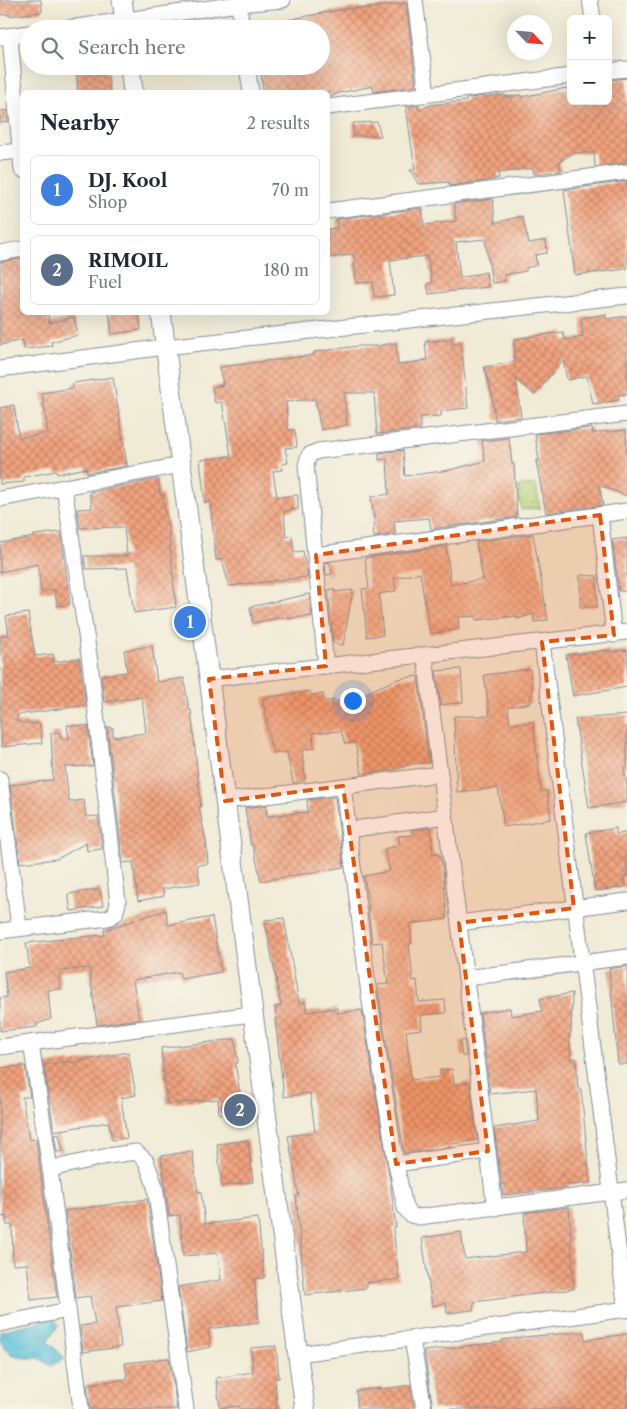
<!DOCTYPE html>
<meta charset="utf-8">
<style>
:root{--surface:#fff;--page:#f2f2f3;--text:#1f2937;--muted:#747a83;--line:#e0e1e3;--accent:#d1495b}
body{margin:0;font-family:"Libre Caslon Text",serif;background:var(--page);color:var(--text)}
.controls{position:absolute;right:15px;top:15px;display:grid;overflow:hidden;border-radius:8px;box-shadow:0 5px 20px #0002}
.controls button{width:45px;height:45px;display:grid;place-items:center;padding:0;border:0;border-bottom:1px solid var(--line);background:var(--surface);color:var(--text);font:25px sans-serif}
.compass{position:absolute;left:507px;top:15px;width:45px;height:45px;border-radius:50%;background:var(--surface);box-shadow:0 5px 20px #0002;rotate:116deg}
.you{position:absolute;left:352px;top:700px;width:18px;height:18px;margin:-12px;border:4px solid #fff;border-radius:50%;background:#1a73e8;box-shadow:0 0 0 8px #1a73e833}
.badge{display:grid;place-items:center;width:32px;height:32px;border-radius:50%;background:var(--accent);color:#fff;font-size:16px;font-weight:700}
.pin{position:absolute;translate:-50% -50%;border:2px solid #fff;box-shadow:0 1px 5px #0006}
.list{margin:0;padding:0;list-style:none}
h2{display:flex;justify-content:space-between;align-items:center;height:65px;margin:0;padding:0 20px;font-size:21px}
h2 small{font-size:16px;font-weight:400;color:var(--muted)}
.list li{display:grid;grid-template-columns:32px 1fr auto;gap:15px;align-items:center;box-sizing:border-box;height:70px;margin:0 10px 10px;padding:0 10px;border:1px solid var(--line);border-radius:8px}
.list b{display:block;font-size:19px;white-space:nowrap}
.list p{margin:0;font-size:16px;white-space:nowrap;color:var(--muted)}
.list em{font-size:16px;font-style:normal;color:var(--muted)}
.icon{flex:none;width:28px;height:28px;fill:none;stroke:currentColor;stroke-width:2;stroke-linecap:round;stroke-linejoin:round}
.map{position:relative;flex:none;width:627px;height:1409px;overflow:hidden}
.search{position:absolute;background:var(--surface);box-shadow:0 5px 20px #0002;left:20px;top:20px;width:310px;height:55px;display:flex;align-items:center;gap:12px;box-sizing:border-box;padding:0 18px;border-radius:28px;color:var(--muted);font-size:19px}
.panel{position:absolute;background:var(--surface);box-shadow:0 5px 20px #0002;left:20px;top:90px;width:310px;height:225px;border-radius:8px}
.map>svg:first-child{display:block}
</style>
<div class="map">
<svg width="627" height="1409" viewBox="0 0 627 1409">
<defs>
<pattern id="grass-dots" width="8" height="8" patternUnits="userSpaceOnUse" patternTransform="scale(1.25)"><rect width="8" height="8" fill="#b8d67d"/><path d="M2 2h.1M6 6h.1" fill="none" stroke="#9eb86e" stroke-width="1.8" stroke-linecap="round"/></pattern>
<pattern id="water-ripples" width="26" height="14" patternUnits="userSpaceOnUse" patternTransform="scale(1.25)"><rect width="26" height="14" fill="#5bc1d9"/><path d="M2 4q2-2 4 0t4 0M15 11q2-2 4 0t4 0" fill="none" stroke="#4a9db3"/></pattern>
<pattern id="building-cross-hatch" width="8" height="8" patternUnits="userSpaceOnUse" patternTransform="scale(1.25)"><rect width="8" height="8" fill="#f2a37e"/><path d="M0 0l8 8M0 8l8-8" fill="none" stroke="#c3856a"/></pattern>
</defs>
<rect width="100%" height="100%" fill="#f7f3e8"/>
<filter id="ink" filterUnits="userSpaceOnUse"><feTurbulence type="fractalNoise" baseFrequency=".02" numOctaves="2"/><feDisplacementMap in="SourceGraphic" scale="10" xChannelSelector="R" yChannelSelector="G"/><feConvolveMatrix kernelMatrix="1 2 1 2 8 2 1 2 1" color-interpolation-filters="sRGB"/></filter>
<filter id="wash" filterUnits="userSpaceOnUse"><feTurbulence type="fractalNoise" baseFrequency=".0096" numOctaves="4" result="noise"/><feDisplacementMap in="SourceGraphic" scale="20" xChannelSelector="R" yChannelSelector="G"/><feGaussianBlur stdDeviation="1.12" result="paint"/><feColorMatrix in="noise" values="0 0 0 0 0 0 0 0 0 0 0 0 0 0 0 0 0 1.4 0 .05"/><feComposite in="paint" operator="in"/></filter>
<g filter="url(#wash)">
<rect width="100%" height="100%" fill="#f0ebd5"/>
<polygon fill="url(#grass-dots)" stroke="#6a826e" points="536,484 540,508 521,510 518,487"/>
<polygon fill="url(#water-ripples)" stroke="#3b789c" points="53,1318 59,1325 47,1341 65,1358 51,1366 39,1358 24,1358 11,1354 0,1341 0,1331"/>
<g id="blocks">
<g fill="url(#building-cross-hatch)">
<polygon points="0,0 41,0 42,12 9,16 9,14 0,15"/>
<polygon points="406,3 416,86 374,92 373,86 339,93 330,97 329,92 263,92 261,72 298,68 298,66 321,66 321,29 274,29 273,23 327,12 361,7 361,9"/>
<polygon points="107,66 110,92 78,92 76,69"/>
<polygon points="627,78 627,163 595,167 594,153 573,153 559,162 561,171 534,174 533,168 498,173 499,178 491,180 450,186 449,182 418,184 410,170 415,170 406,107 418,105 419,110 430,105 466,101 466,99 477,97 505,95 506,97 521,95 521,97 567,88 570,101 608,101 608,80"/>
<polygon points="7,110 8,122 0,123 0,111"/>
<polygon points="377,122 381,136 353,136 353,123"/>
<polygon points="627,181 627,269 575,275 564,190"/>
<polygon points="493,199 495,223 522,216 529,243 546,240 547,253 535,255 537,265 526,268 526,271 504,275 505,281 492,283 485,239 456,242 460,278 486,272 488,287 429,294 427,284 432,283 427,256 390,260 394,295 374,297 373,282 356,283 354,254 328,258 328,229 337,228 336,219 422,208 424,225 456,221 454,204"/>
<polygon points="22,258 22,312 48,312 49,323 74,317 78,335 51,342 52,346 24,349 23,340 0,345 0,262"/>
<polygon points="109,312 139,312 141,330 112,334"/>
<polygon points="606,314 606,319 627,316 627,394 618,395 619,400 593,404 587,376 567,380 563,360 534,395 516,379 521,417 495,420 492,395 484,367 515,362 514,339 563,332 565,340 583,337 581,318"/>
<polygon points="452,339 452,344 461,342 468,408 441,411 441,416 420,417 420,429 377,434 374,393 344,393 347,425 321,430 315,399 286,402 288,430 295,430 297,447 285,448 288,463 282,464 283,470 273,471 277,497 298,495 298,509 284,511 286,537 292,536 294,552 303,551 308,577 229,586 222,559 216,560 210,502 205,503 200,460 231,456 222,402 215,403 212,387 223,385 220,367 314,355 314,352 358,346 381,346 381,345 396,343 398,365 427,360 425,342"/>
<polygon points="113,377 127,466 87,473 86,468 57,474 56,471 24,477 24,482 0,484 0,408 14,405 19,438 48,433 42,393 73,388 73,383"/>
<polygon points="592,428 593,434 605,431 606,432 626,430 627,496 599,485 603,505 546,513 536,461 539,461 535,434"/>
<polygon points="509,438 512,464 514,464 517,517 431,529 429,518 394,521 395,534 374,537 373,526 375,526 371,497 389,494 387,459 379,460 379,453 403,450 405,476 450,470 485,461 482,441"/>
<polygon points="158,479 160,495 162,494 168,525 176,607 134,613 127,568 86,569 84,556 127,556 124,527 80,528 77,509 92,508 90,492"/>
<polygon points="61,532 70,604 57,606 55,590 41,592 38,564 0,572 0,543 34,537 34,535"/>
<polygon points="533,534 548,620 534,622 533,614 517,619 516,616 476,620 476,616 458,617 459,629 430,634 420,573 394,578 396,591 379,594 383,635 367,637 362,589 369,588 365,558 446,546 451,585 483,579 476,542"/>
<polygon points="627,538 627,591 619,591 612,540"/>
<polygon points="330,562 332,574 326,575 325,563"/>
<polygon points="580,575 597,576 597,607 580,607"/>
<polygon points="334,589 335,592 353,590 343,645 333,643 328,590"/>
<polygon points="309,594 312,616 283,619 283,617 253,623 250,607"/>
<polygon points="28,613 35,656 53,654 54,662 79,658 86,705 17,715 17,722 40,724 42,743 2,747 0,722 0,636 9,635 6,616"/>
<polygon points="152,646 157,682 184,678 189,710 191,710 201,807 199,807 206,841 208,864 197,865 200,883 163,889 164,896 138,901 133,862 123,863 107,727 113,728 113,737 146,733 142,697 104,702 101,675 127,672 124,650"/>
<polygon points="610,650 610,652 627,650 627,687 573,696 566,655"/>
<polygon points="461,669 463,702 441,705 436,671"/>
<polygon points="530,669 533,695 530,695 531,703 508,707 510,724 533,722 541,791 547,791 551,819 504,827 498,788 457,792 454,716 490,716 484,675"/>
<polygon points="418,676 429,763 412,764 394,770 362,774 355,742 345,744 341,731 313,733 314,748 302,750 305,780 293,783 287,752 274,754 269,739 263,698 310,691 311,695 323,694 324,701 358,700 358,696 398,679"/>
<polygon points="627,715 627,767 624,768 627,788 627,802 589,808 575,719"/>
<polygon points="67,725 88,726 93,766 65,767 69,802 84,800 86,817 98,816 102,849 87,851 86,843 57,859 20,863 10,785 53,780 51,733 60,732 61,739 69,739"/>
<polygon points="335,797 344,867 261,881 253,845 251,846 245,808 266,805 267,816 308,812 307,800"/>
<polygon points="431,828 433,854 440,855 443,870 447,919 410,924 412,944 409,944 413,981 417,980 419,1002 445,1000 446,1013 421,1015 422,1029 406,1031 411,1080 440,1077 440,1070 452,1069 454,1085 470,1082 477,1140 451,1144 451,1147 404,1153 377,985 388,984 382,942 372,943 368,908 369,908 364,876 390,871 384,849 400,845 398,836 413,835 411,830"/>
<polygon points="616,828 616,834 627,833 627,876 623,877 625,887 595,891 586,833"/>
<polygon points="100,889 103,906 71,911 68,894"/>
<polygon points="166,910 168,925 212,917 221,972 181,979 179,972 133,980 139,1019 97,1025 89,968 59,971 61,989 48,990 51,1019 37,1024 37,1027 0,1031 0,998 7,997 4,972 30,968 26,943 54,940 54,939 105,935 104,930"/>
<polygon points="284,918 299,1003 305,1002 307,1012 337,1008 337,1013 362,1010 390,1180 396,1227 393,1228 399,1279 366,1283 367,1288 305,1295 296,1196 299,1196 288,1136 315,1132 310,1093 284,1097 275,1019 277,1019 275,1007 281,1006 265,920"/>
<polygon points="627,966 627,1064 618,1064 609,969"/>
<polygon points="572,993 571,1033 569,1034 571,1059 576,1058 578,1089 581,1089 590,1183 567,1185 567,1188 503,1195 494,1128 539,1121 536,1089 490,1094 480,1013 510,1008 511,1016 542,1011 540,999"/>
<polygon points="235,1039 238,1063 235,1064 241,1098 233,1099 234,1113 219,1114 218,1099 167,1104 161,1048"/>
<polygon points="464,1040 466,1056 462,1056 460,1041"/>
<polygon points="128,1052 136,1095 121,1098 127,1138 112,1140 109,1122 54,1131 44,1065 69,1061 70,1063"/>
<polygon points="25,1066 30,1097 22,1097 29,1140 36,1139 57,1297 31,1300 27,1264 13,1265 12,1225 7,1225 6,1216 0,1217 0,1068"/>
<polygon points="59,1134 63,1151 57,1152 54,1135"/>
<polygon points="248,1140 253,1182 222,1186 217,1144"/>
<polygon points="192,1151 198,1192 201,1191 205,1224 258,1218 264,1278 254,1279 259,1322 208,1329 211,1347 187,1352 178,1287 221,1280 218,1253 183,1256 180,1215 169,1216 161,1156"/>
<polygon points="147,1199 162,1301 116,1307 121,1347 83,1352 80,1326 95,1324 90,1296 76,1298 65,1211"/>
<polygon points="569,1207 574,1289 474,1302 473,1310 447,1313 446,1303 432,1306 422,1238 461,1232 465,1259 526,1252 524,1213"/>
<polygon points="584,1332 585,1340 627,1334 627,1409 433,1409 424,1351 502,1342 502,1340 523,1337"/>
<polygon points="276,1346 279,1378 275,1378 277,1409 240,1409 239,1406 220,1408 216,1378 253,1372 251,1348"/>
<polygon points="169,1358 177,1409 90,1409 87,1384 127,1379 125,1363"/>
<polygon points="410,1385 414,1409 358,1409 356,1391 382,1388 382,1389"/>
</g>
</g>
</g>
<g filter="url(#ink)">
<use href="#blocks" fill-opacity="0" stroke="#868d9a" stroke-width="1"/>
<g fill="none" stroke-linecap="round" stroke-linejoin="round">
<g stroke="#868d9a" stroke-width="17">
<g id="minor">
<polyline points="415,0 427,94"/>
<polyline points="590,0 593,19"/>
<polyline points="239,4 242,29"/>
<polyline points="62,29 239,4 283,0"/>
<polyline points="10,36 22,170"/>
<polyline points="0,37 29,33"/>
<polyline points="247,66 251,92"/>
<polyline points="608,71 627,69"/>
<polyline points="328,107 571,76"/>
<polyline points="0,153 20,151"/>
<polyline points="328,211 627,172"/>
<polyline points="0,253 22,249"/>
<polyline points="0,369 165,347 627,296"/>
<polyline points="64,487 181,465"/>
<polyline points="0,499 64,487 90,662 118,903 115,914 108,918 0,931"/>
<polyline points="600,515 614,635"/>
<polyline points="316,555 627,511"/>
<polyline points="542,642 626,1310"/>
<polyline points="425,656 495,1208"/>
<polyline points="326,666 306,465 309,455 318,451 627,414"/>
<polyline points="209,679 627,632"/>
<polyline points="0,779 19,927"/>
<polyline points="343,786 369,995 396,1164 405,1208 411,1215 419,1217 627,1190"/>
<polyline points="225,801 440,774"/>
<polyline points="348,830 445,816"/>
<polyline points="459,923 627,901"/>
<polyline points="466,978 627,957"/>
<polyline points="31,1043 50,1169 81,1409"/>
<polyline points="0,1047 252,1014"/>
<polyline points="396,1164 488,1151"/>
<polyline points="50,1169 108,1156 136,1152 146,1161 155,1186 186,1409"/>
<polyline points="0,1324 68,1310"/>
<polyline points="412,1339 424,1409"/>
<polyline points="298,1354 627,1309"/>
</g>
</g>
<g stroke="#868d9a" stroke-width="21">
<g id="tertiary">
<polyline points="122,0 126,29"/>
<polyline points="130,66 133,92"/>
<polyline points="161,312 305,1409"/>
</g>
</g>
<use href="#minor" stroke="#fff" stroke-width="15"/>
<use href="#tertiary" stroke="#fff" stroke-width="19"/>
</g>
</g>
<path fill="#de5710" fill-opacity="0.2" stroke="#de5710" stroke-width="4" stroke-dasharray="10 6" stroke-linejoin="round" d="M600 515 614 635 542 642 574 908 459 923 488 1151 396 1164 343 786 225 801 209 679 326 666 316 555Z"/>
</svg>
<div class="controls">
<button>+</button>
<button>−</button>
</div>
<svg class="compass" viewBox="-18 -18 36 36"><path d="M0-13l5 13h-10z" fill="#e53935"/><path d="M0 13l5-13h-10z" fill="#747a83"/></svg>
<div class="you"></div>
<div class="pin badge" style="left:190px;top:622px;background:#3f7fe0">1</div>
<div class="pin badge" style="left:240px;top:1110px;background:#5c6f8a">2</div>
<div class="search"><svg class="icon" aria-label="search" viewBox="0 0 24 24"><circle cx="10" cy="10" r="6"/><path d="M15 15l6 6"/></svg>Search here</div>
<section class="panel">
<h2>Nearby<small>2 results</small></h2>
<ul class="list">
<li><span class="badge" style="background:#3f7fe0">1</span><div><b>DJ. Kool</b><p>Shop</p></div><em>70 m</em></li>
<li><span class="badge" style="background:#5c6f8a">2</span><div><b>RIMOIL</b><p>Fuel</p></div><em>180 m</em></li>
</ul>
</section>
</div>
